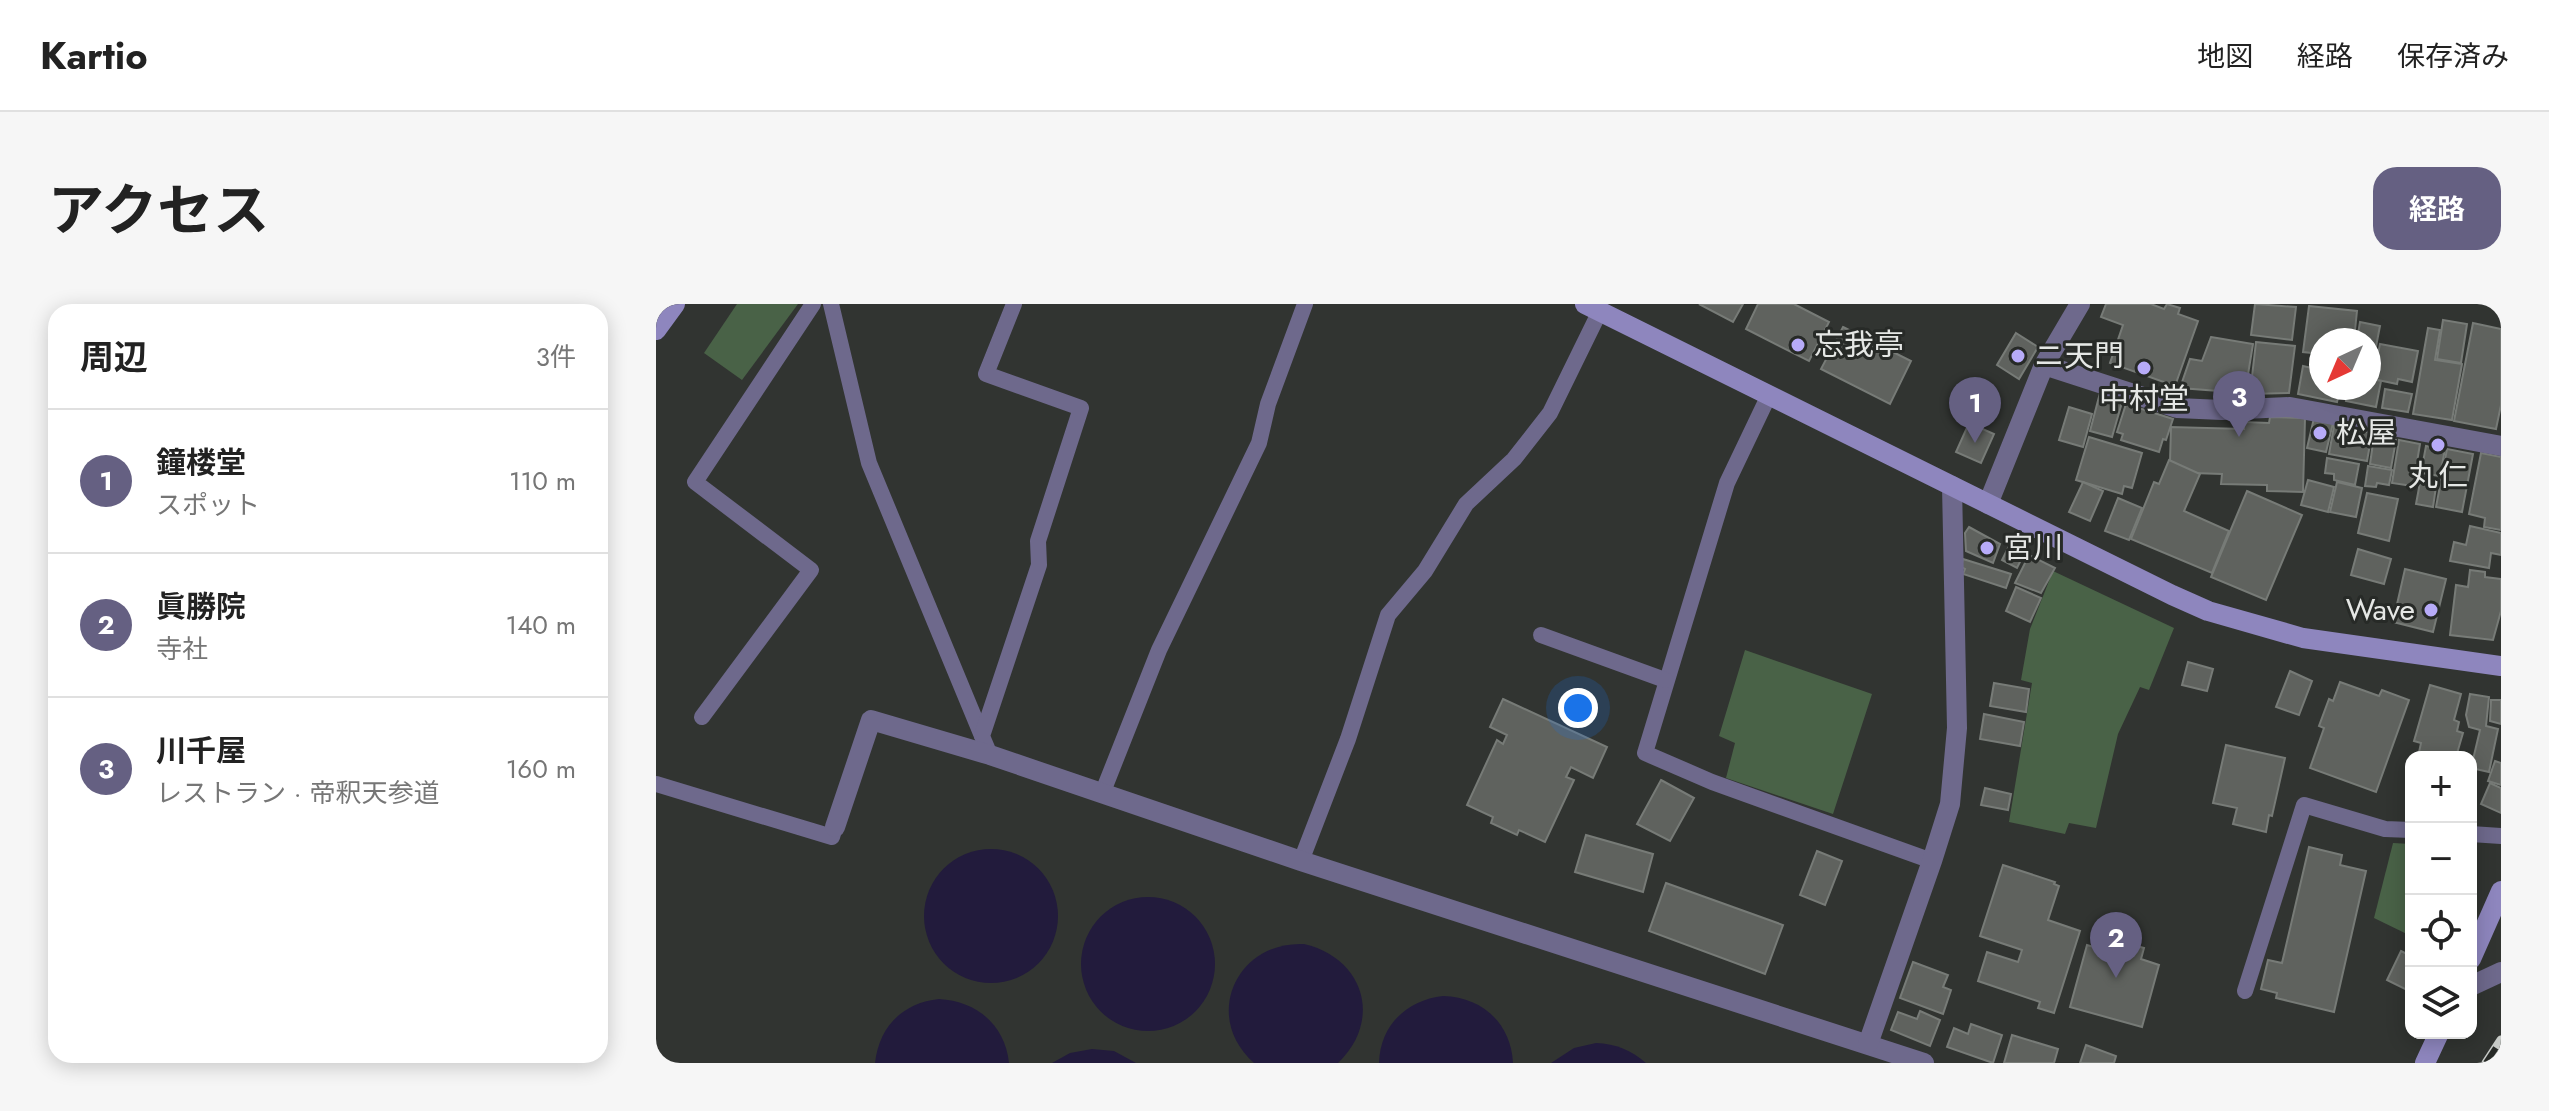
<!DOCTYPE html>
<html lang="ja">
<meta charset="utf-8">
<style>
:root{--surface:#fff;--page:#f6f6f6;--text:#222;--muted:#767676;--line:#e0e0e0;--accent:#656082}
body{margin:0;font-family:Jost,"Noto Sans JP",sans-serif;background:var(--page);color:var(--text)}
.controls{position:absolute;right:24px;bottom:24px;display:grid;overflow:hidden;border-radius:16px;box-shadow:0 4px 20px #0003}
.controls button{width:72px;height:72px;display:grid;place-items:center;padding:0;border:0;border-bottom:2px solid var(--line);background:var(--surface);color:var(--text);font:40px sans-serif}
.compass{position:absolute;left:1653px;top:24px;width:72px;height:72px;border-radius:50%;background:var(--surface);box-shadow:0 4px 20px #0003;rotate:224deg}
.you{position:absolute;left:922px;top:404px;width:28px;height:28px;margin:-20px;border:6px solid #fff;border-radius:50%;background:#1a73e8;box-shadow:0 0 0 12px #1a73e833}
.badge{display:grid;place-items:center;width:52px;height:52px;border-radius:50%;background:var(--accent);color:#fff;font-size:26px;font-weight:700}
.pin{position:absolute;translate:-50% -66px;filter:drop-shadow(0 2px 4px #0008)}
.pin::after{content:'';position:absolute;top:42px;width:28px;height:24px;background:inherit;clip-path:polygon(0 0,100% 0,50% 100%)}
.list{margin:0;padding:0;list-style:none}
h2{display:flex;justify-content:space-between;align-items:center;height:104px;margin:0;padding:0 32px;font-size:34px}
h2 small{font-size:26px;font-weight:400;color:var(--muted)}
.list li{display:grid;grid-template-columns:52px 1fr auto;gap:24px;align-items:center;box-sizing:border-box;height:144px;padding:0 32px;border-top:2px solid var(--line)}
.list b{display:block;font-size:30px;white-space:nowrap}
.list p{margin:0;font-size:26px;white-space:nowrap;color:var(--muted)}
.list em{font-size:26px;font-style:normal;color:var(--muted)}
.icon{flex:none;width:44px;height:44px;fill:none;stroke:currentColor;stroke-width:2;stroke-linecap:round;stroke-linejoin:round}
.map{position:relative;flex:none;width:1845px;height:759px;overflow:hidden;border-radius:24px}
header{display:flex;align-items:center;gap:48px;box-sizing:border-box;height:112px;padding:0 40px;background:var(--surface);border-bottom:2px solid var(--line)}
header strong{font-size:38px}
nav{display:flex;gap:44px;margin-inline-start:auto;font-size:28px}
.intro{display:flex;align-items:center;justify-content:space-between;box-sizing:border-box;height:192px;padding:0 48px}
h1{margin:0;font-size:56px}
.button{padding:20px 36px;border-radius:24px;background:var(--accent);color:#fff;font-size:28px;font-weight:700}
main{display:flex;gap:48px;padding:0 48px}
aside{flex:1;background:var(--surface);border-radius:24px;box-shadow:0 4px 20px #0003}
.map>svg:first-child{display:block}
</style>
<header>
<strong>Kartio</strong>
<nav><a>地図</a><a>経路</a><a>保存済み</a></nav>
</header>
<div class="intro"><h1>アクセス</h1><a class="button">経路</a></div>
<main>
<aside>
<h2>周辺<small>3件</small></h2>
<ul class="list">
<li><span class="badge">1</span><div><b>鐘楼堂</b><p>スポット</p></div><em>110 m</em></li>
<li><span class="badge">2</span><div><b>眞勝院</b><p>寺社</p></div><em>140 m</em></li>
<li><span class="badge">3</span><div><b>川千屋</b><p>レストラン · 帝釈天参道</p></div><em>160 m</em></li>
</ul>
</aside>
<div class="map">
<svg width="1845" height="759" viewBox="0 0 1845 759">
<rect width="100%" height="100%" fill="#313431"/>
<g fill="#496247">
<polygon points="81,0 142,0 86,76 48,49"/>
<polygon points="1397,267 1518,324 1493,386 1484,383 1462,430 1440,524 1413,519 1409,530 1353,518 1376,379 1365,376 1374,325"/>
<polygon points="1089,346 1216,390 1177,510 1070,474 1079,439 1063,432"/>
<polygon points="1737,539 1755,540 1755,632 1718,614"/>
</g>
<g fill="#221b3c">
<circle cx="335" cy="612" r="67"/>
<circle cx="492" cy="660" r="67"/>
<path d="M648 640C708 654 727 716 682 759H598C546 713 580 637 648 640Z"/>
<path d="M787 692C827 693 855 720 857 759H723C724 721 751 696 787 692Z"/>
<path d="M283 695C321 697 349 721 353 759H219C223 723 246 699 283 695Z"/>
<path d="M940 739C960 740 975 746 990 759H895L918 744Z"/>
<polygon points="436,745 458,747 480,759 396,759 414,749"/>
</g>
<g fill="#5f625e" stroke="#777b77" stroke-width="2">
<polygon points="1043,0 1087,0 1077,18"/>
<polygon points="1102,0 1138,0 1173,18 1153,57 1090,25"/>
<polygon points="1450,0 1495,0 1508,5 1511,0 1524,4 1522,10 1542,17 1519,82 1454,59 1467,21 1445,13"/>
<polygon points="1599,0 1640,3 1636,36 1595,31"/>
<polygon points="1653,2 1701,7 1698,36 1665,36 1665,50 1647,48"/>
<polygon points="1787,16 1811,20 1805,59 1781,55"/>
<polygon points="1704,18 1724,22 1718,53 1713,52 1713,36 1701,36"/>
<polygon points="1817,19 1845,25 1845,101 1840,125 1798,117"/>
<polygon points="1187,23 1255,57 1234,100 1165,65"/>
<polygon points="1772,24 1784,26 1779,56 1806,60 1796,116 1757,110"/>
<polygon points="1360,29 1382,43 1363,75 1341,61"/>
<polygon points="1555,33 1597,40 1589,89 1524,84 1534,55 1546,57"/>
<polygon points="1600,38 1639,42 1633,89 1594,90"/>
<polygon points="1724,40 1762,47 1756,78 1742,75 1741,80 1717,75"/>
<polygon points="1647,62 1665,66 1665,84 1684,84 1681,98 1642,90"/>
<polygon points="1713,74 1725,77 1720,103 1690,97 1693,84 1713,84"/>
<polygon points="1729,85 1756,90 1752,108 1726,104"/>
<polygon points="1444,89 1467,95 1456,133 1434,127"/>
<polygon points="1470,100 1517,115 1510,136 1507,135 1503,148 1465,136 1467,130 1461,128"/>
<polygon points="1413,103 1436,110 1427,143 1403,136"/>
<polygon points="1614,113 1649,114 1647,188 1611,187 1611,181 1565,180 1566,170 1537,169 1514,158 1515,123 1588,125 1588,118 1613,119"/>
<polygon points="1658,114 1677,119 1670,148 1651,144"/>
<polygon points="1313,119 1338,130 1325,159 1300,148"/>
<polygon points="1678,122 1716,129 1711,157 1673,150"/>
<polygon points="1718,132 1740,136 1735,164 1714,160"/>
<polygon points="1433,133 1486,149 1476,184 1468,182 1466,190 1420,176"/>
<polygon points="1743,136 1764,140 1757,182 1736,179"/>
<polygon points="1770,142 1789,145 1784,172 1765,169"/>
<polygon points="1791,145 1817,150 1806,208 1780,203"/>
<polygon points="1825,149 1845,153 1845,226 1828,223 1829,214 1813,210"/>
<polygon points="1671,154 1703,160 1699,181 1678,176 1678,170 1669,169"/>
<polygon points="1513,156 1544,170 1528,207 1573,227 1556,269 1475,235 1498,178 1503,180"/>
<polygon points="1712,162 1736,166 1733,181 1721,179 1720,183 1709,182"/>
<polygon points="1765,173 1781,176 1777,203 1760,200"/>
<polygon points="1652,176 1678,183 1672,208 1645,201"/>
<polygon points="1427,178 1447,187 1434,217 1413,208"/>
<polygon points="1681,178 1706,184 1700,213 1674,208"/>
<polygon points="1591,187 1646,211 1610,296 1555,273"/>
<polygon points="1711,189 1742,195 1733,237 1702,229"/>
<polygon points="1462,194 1486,204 1473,236 1449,227"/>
<polygon points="1814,222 1845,229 1845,251 1835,249 1833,264 1794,257 1798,238 1810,241"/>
<polygon points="1313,223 1344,240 1337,259 1310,247 1309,229"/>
<polygon points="1353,242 1368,250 1361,264 1346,256"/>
<polygon points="1702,245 1735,255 1728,280 1695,271"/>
<polygon points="1373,251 1399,264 1385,289 1359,279"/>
<polygon points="1307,255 1355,270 1350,284 1307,270 1309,265 1305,263"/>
<polygon points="1749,265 1790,275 1777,328 1737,318"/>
<polygon points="1814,266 1829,268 1829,273 1845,275 1845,307 1837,336 1794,331 1800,281 1812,283"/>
<polygon points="1360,283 1385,294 1374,318 1350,307"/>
<polygon points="1532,358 1557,365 1551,387 1526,381"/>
<polygon points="1634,367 1656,377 1643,411 1620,403"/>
<polygon points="1684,378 1723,392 1726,386 1753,396 1720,488 1654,464 1668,424 1663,422 1673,395 1677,397"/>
<polygon points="1338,379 1373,385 1370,408 1334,402"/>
<polygon points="1774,381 1805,390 1798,416 1803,418 1801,427 1807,429 1800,453 1762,453 1765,439 1758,437"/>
<polygon points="1814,390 1833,393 1830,422 1842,425 1833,468 1815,464 1824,426 1813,423 1810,411"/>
<polygon points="847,395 951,443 937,474 915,463 910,473 918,476 889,538 863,526 861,531 835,519 837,513 811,501 841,436 847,440 851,431 834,423"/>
<polygon points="1835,396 1845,396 1845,420 1834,417"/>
<polygon points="1328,410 1368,418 1364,442 1324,435"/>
<polygon points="1570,441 1629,454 1616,512 1613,511 1610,528 1577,520 1581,504 1557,499"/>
<polygon points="1839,457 1845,459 1845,481 1832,477"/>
<polygon points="1005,476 1038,494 1014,537 981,520"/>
<polygon points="1834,479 1845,484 1845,509 1825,500"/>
<polygon points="1329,484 1355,490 1352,506 1325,501"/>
<polygon points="930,531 997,550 987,588 919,568"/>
<polygon points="1653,543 1686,551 1684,561 1710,567 1678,708 1620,694 1621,689 1605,685 1612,656 1626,659"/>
<polygon points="1161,547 1186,557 1169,601 1144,591"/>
<polygon points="1347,561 1399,578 1398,580 1403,582 1392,616 1424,627 1398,709 1382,704 1384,698 1322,677 1331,648 1362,658 1366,646 1324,632"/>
<polygon points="1010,579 1127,621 1109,670 993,627"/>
<polygon points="1451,634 1488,644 1485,655 1503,661 1486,723 1414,703 1431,641 1448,646"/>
<polygon points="1745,647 1755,652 1755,688 1731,676"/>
<polygon points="1257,658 1292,671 1287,683 1295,686 1287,710 1244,694"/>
<polygon points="1264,707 1284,716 1274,742 1235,726 1242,708 1261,715"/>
<polygon points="1315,720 1346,731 1337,759 1291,743 1298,724 1312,730"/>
<polygon points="1356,731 1402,745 1398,759 1348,759"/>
<polygon points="1430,741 1460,752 1458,759 1424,759"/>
</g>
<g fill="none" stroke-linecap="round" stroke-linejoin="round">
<g stroke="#6e698c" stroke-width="16">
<polyline points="175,0 213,159 326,432"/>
<polyline points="1113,91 1071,179 989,449 1056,478 1276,557"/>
<polyline points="885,331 1009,376"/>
<polyline points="46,413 155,266 39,178 157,0"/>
<polyline points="334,451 326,432 383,261 382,237 425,104 330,70 358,0"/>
<polyline points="0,480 176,533 179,523"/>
<polyline points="446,490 503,346 603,139 612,100 649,0"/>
<polyline points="1815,530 1845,532"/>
<polyline points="645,557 692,435 732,311 769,267 810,200 858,155 894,109 944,7"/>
<polyline points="1589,687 1648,501 1729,525 1755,526"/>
</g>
<g stroke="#6e698c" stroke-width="20">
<polyline points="1388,61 1521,104 1566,106 1634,103 1845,142"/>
<polyline points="1332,200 1388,61 1424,0"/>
<polyline points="179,523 215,416 334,451 645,557 1268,759"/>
<polyline points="1815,682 1845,668"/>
<polyline points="1212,740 1276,557 1294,500 1301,424 1296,182"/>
</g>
<g stroke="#8e86be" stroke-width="20">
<polyline points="929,0 1516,291 1552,307 1647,334 1845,362"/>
<polyline points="0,26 19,0"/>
<polyline points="1815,655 1845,587"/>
<polyline points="1769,759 1783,729"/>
</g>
<g stroke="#c7cac7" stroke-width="9">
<polyline id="rail" points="1830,759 1845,736"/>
</g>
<use href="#rail" stroke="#272a27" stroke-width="6" stroke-dasharray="18" stroke-linecap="butt"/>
</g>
<g fill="#b7abf8" stroke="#272a27" stroke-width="3">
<circle cx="1142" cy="41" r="8"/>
<circle cx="1362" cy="52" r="8"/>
<circle cx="1488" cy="64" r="8"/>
<circle cx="1664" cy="129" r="8"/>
<circle cx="1782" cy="141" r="8"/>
<circle cx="1331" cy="244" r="8"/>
<circle cx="1775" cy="306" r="8"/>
</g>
<g text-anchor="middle" stroke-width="6" stroke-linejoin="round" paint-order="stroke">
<g font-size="30" fill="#e5e7e5" stroke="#272a27" text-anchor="start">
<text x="1158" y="51">忘我亭</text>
<text x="1378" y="62">ニ天門</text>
<text x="1488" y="105" text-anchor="middle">中村堂</text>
<text x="1680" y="139">松屋</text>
<text x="1782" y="182" text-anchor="middle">丸仁</text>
<text x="1347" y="254">宮川</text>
<text x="1759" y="316" text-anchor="end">Wave</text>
</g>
</g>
</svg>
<div class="controls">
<button>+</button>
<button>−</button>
<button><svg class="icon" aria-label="locate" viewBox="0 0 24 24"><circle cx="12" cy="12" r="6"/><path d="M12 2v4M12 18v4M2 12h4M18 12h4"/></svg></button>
<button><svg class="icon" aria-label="layers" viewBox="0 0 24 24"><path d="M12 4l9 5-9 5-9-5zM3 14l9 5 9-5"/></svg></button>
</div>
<svg class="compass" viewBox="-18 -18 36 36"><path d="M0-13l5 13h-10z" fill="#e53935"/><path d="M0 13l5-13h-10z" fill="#767676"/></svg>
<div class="you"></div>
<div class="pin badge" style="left:1319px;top:139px">1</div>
<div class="pin badge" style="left:1460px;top:674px">2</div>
<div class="pin badge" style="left:1583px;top:133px">3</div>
</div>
</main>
